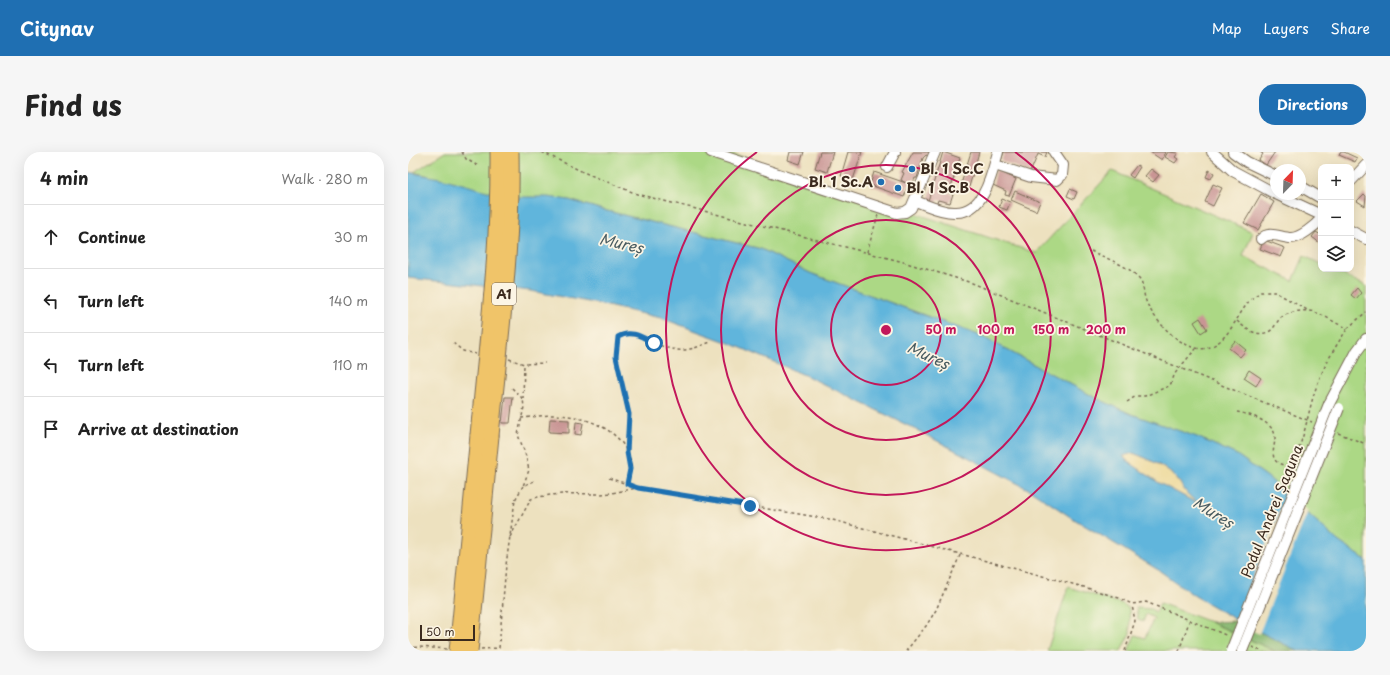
<!DOCTYPE html>
<meta charset="utf-8">
<style>
:root{--surface:#fff;--page:#f6f6f6;--text:#222;--muted:#767676;--line:#e0e0e0;--accent:#1f6fb2}
body{margin:0;font-family:"Playpen Sans",sans-serif;background:var(--page);color:var(--text)}
.controls{position:absolute;right:12px;top:12px;display:grid;overflow:hidden;border-radius:8px;box-shadow:0 4px 16px #0002}
.controls button{width:36px;height:36px;display:grid;place-items:center;padding:0;border:0;border-bottom:1px solid var(--line);background:var(--surface);color:var(--text);font:20px sans-serif}
.compass{position:absolute;left:862px;top:12px;width:36px;height:36px;border-radius:50%;background:var(--surface);box-shadow:0 4px 16px #0002;rotate:23deg}
.scale{position:absolute;left:12px;bottom:10px;width:55px;box-sizing:border-box;padding-left:4px;border:2px solid #3b2a1e;border-top:0;font-size:11px;line-height:14px;white-space:nowrap;color:#3b2a1e;-webkit-text-stroke:3px #fcf5e5;paint-order:stroke}
.stop{position:absolute;width:12px;height:12px;margin:-9px;border:3px solid #1f6fb2;border-radius:50%;background:#fff}
.stop.end{background:#1f6fb2;border-color:#fff;box-shadow:0 1px 4px #0008}
.list{margin:0;padding:0;list-style:none}
h2{display:flex;justify-content:space-between;align-items:center;height:52px;margin:0;padding:0 16px;font-size:17px}
h2 small{font-size:13px;font-weight:400;color:var(--muted)}
.list li{display:grid;grid-template-columns:26px 1fr auto;gap:12px;align-items:center;box-sizing:border-box;height:64px;padding:0 16px;border-top:1px solid var(--line)}
.list b{display:block;font-size:15px;white-space:nowrap}
.list em{font-size:13px;font-style:normal;color:var(--muted)}
.icon{flex:none;width:22px;height:22px;fill:none;stroke:currentColor;stroke-width:2;stroke-linecap:round;stroke-linejoin:round}
.map{position:relative;flex:none;width:958px;height:499px;overflow:hidden;border-radius:16px}
header{display:flex;align-items:center;gap:24px;box-sizing:border-box;height:56px;padding:0 20px;background:var(--accent);color:#fff}
header strong{font-size:19px}
nav{display:flex;gap:22px;margin-inline-start:auto;font-size:14px}
.intro{display:flex;align-items:center;justify-content:space-between;box-sizing:border-box;height:96px;padding:0 24px}
h1{margin:0;font-size:28px}
.button{padding:10px 18px;border-radius:16px;background:var(--accent);color:#fff;font-size:14px;font-weight:700}
main{display:flex;gap:24px;padding:0 24px}
aside{flex:1;background:var(--surface);border-radius:16px;box-shadow:0 4px 16px #0002}
.map>svg:first-child{display:block}
</style>
<header>
<strong>Citynav</strong>
<nav><a>Map</a><a>Layers</a><a>Share</a></nav>
</header>
<div class="intro"><h1>Find us</h1><a class="button">Directions</a></div>
<main>
<aside>
<h2>4 min<small>Walk · 280 m</small></h2>
<ul class="list">
<li><svg class="icon" aria-label="ahead" viewBox="0 0 24 24"><path d="M12 20V5M6 11l6-6 6 6"/></svg><div><b>Continue</b></div><em>30 m</em></li>
<li><svg class="icon" aria-label="left" viewBox="0 0 24 24"><path d="M17 20v-9H6M10 6l-5 5 5 5"/></svg><div><b>Turn left</b></div><em>140 m</em></li>
<li><svg class="icon" aria-label="left" viewBox="0 0 24 24"><path d="M17 20v-9H6M10 6l-5 5 5 5"/></svg><div><b>Turn left</b></div><em>110 m</em></li>
<li><svg class="icon" aria-label="arrive" viewBox="0 0 24 24"><path d="M6 21V4h12l-3 4 3 4H6"/></svg><div><b>Arrive at destination</b></div></li>
</ul>
</aside>
<div class="map">
<svg width="958" height="499" viewBox="0 0 958 499">
<rect width="100%" height="100%" fill="#fcf5e5"/>
<filter id="ink" filterUnits="userSpaceOnUse"><feTurbulence type="fractalNoise" baseFrequency=".025" numOctaves="2"/><feDisplacementMap in="SourceGraphic" scale="8" xChannelSelector="R" yChannelSelector="G"/><feConvolveMatrix kernelMatrix="1 2 1 2 8 2 1 2 1" color-interpolation-filters="sRGB"/></filter>
<filter id="wash" filterUnits="userSpaceOnUse"><feTurbulence type="fractalNoise" baseFrequency=".012" numOctaves="4" result="noise"/><feDisplacementMap in="SourceGraphic" scale="16" xChannelSelector="R" yChannelSelector="G"/><feGaussianBlur stdDeviation="0.9" result="paint"/><feColorMatrix in="noise" values="0 0 0 0 0 0 0 0 0 0 0 0 0 0 0 0 0 1.4 0 .05"/><feComposite in="paint" operator="in"/></filter>
<g filter="url(#wash)">
<rect width="100%" height="100%" fill="#ede1bf"/>
<g fill="#acd885" stroke="#748152">
<polygon points="37,0 320,0 628,101 704,19 845,80 835,104 885,129 896,104 913,112 913,117 923,117 958,134 958,408 930,389 861,326 829,303 789,285 723,262 688,246 573,184 402,121 353,97 195,58 161,48 100,45 6,20"/>
<polygon points="660,435 715,452 721,456 722,481 713,499 639,499"/>
<polygon points="752,451 802,470 867,499 720,499 727,483 737,486 746,466 738,462 735,470 730,468 728,456 743,457 748,461"/>
</g>
<polygon fill="#89b872" stroke="#627148" points="830,469 890,499 867,499 802,470"/>
<path fill="#eeda9e" stroke="#94825e" d="M725 301C741 307 754 313 766 324 778 336 776 344 795 352L794 354 751 331 718 308 715 303Z"/>
<path fill="#60b5dc" stroke="#4e707d" fill-rule="evenodd" d="M0 20 37 27 100 45H140L161 48 195 58 353 97 402 121 573 184 688 246 723 262 789 285 829 303 861 326 930 389 958 408V499H890L830 469 787 444 752 419 661 364 624 339 505 276 401 225 324 192 253 166 186 151 123 139 0 126ZM725 301C741 307 754 313 766 324 778 336 776 344 794 352V354L751 331 718 308 715 304Z"/>
<polygon fill="#ede1bf" points="879,340 900,359 851,482 827,470"/>
<g id="blocks">
<g fill="#c99594">
<polygon points="382,0 396,0 392,12 380,8"/>
<polygon points="412,0 425,0 419,20 407,16"/>
<polygon points="440,0 454,0 445,28 433,24"/>
<polygon points="505,0 521,0 520,4 518,3 515,6 509,26 507,26 504,33 501,32 496,45 462,33 466,20 498,31 493,28 496,21 494,20"/>
<polygon points="535,0 552,6 541,41 545,42 542,51 530,48 528,54 519,52"/>
<polygon points="563,0 571,0 561,35 553,32"/>
<polygon points="596,0 639,0 637,5 630,2 622,21 593,9"/>
<polygon points="742,0 758,0 754,8"/>
<polygon points="760,0 770,1 767,5 770,7 767,11 757,5"/>
<polygon points="852,0 867,0 858,13 851,8 855,2"/>
<polygon points="932,0 936,0 949,6 947,10 931,3"/>
<polygon points="729,13 732,15 725,26 721,23"/>
<polygon points="743,17 751,23 745,30 737,24"/>
<polygon points="588,18 608,27 601,44 597,43 598,39 585,33"/>
<polygon points="801,18 806,21 803,27 798,25"/>
<polygon points="805,32 814,36 805,54 797,50"/>
<polygon points="662,37 669,40 666,47 659,44"/>
<polygon points="607,39 632,50 628,59 603,48"/>
<polygon points="853,42 866,50 850,78 836,71"/>
<polygon points="956,42 958,44 957,54 949,49"/>
<polygon points="594,47 602,50 599,58 591,55"/>
<polygon points="908,80 913,83 913,92 904,85"/>
<polygon points="856,88 877,96 873,105 852,97"/>
<polygon points="949,136 953,141 948,147 943,143"/>
<polygon points="792,166 799,177 793,181 786,170"/>
<polygon points="827,189 838,198 832,205 821,196"/>
<polygon points="841,218 853,226 848,234 836,226"/>
<polygon points="97,245 105,245 102,271 94,271"/>
<polygon points="142,267 161,268 161,281 141,280"/>
<polygon points="168,270 175,271 173,283 167,282"/>
</g>
</g>
</g>
<g filter="url(#ink)">
<use href="#blocks" fill-opacity="0" stroke="#796a56" stroke-width="1"/>
<g fill="none" stroke-linecap="round" stroke-linejoin="round">
<g stroke="#796a56" stroke-width="12">
<g id="minor">
<polyline points="303,0 489,61 497,60 503,56 527,0"/>
<polyline points="804,0 825,19 868,42"/>
<polyline points="825,0 839,10 868,24"/>
<polyline points="587,13 623,25 649,28 654,23 655,13 646,0"/>
<polyline points="479,15 487,0"/>
<polyline points="943,29 958,13"/>
<polyline points="892,34 913,46"/>
<polyline points="868,42 913,63"/>
<path d="M507 49C519 53 532 60 546 60 576 62 584 22 590 0"/>
<polyline points="943,79 958,87"/>
<path d="M853 87C861 78 873 86 883 86 892 86 907 74 913 67"/>
<polyline points="921,252 949,199 958,187"/>
</g>
</g>
<g stroke="#796a56" stroke-width="17">
<g id="highway">
<polyline points="51,479 70,283"/>
<polyline points="64,480 83,284"/>
</g>
</g>
<g stroke="#796a56" stroke-width="1.5" stroke-dasharray="3 3" stroke-linecap="butt">
<polyline points="54,0 58,7 70,14"/>
<polyline points="134,0 175,20 229,42 492,109 564,131 904,270"/>
<path d="M683 99C699 107 719 113 731 126 736 131 735 142 738 149 745 168 779 205 802 195 820 188 828 166 839 152 842 147 848 143 853 140H867L901 159"/>
<polyline points="459,100 470,63"/>
<path d="M829 169C838 177 849 186 862 179 867 176 869 168 874 165 881 160 892 158 901 159 916 161 926 172 940 176L958 160"/>
<polyline points="45,191 55,199 68,202"/>
<polyline points="101,207 116,212 137,211"/>
<polyline points="104,236 115,247 116,255 110,283 117,301 121,318 115,334"/>
<polyline points="115,247 116,212"/>
<path d="M719 250 728 244H737L761 234C765 230 765 223 769 219 775 212 781 204 788 197"/>
<path d="M829 260C841 262 860 268 866 280 871 292 854 311 881 314 895 298 900 259 907 239 915 215 926 196 940 176"/>
<path d="M113 266C125 265 136 263 147 263 175 263 215 277 222 308 224 316 221 324 219 332"/>
<polyline points="930,281 958,292"/>
<path d="M219 300 221 262 208 205 210 185 217 181C239 184 260 203 282 197 289 196 296 192 303 190"/>
<polyline points="201,326 231,336 421,367 676,435 711,446 724,452 738,450 820,484"/>
<path d="M102 385 123 347C147 340 167 342 191 342 203 342 217 338 229 336"/>
<polyline points="844,495 853,499"/>
<polyline points="0,496 12,495 39,497"/>
<polyline points="73,497 91,496 98,413 107,348 115,334 126,329"/>
<polyline points="498,499 518,474 528,458 553,401"/>
<polyline points="717,499 727,469 724,453"/>
<polyline points="771,499 782,467"/>
</g>
<use href="#minor" stroke="#fff" stroke-width="10"/>
<use href="#highway" stroke="#f0c469" stroke-width="15"/>
<g stroke="#796a56" stroke-width="12" stroke-linecap="butt">
<g id="minor-bridge">
<polyline points="823,499 921,252"/>
<polyline points="834,499 931,256"/>
</g>
</g>
<g stroke="#796a56" stroke-width="17" stroke-linecap="butt">
<g id="highway-bridge">
<path d="M70 283C79 189 91 95 90 0"/>
<path d="M83 284C92 190 105 95 103 0"/>
<polyline points="49,499 51,479"/>
<polyline points="62,499 64,480"/>
</g>
</g>
<use href="#minor-bridge" stroke="#fff" stroke-width="10"/>
<use href="#highway-bridge" stroke="#f0c469" stroke-width="15"/>
</g>
</g>
<g fill="none" stroke-linecap="round" stroke-linejoin="round" filter="url(#ink)">
<path stroke="#1f6fb2" stroke-width="5" d="M246 191C234 185 223 177 210 185L208 205 221 262 219 300 222 317 219 332 230 336 342 354"/>
</g>
<g fill="none" stroke="#c2185b" stroke-width="2">
<circle cx="478" cy="178" r="55"/>
<circle cx="478" cy="178" r="110"/>
<circle cx="478" cy="178" r="165"/>
<path d="M607 0A220 220 0 1 1 349 0"/>
</g>
<g fill="#1f6fb2" stroke="#fcf5e5" stroke-width="1.5">
<circle cx="504" cy="17" r="4"/>
<circle cx="473" cy="30" r="4"/>
<circle cx="490" cy="36" r="4"/>
</g>
<g text-anchor="middle" stroke-width="3.5" stroke-linejoin="round" paint-order="stroke">
<rect fill="#fcf5e5" stroke="#75675a" stroke-width="1" x="84" y="131" width="24" height="22" rx="3"/>
<g font-size="13" font-weight="bold" fill="#3b2a1e">
<text x="96" y="147">A1</text>
</g>
<g font-size="14" font-weight="bold" fill="#3b2a1e" stroke="#fcf5e5" text-anchor="start">
<text x="512" y="22">Bl. 1 Sc.C</text>
<text x="465" y="35" text-anchor="end">Bl. 1 Sc.A</text>
<text x="498" y="41">Bl. 1 Sc.B</text>
</g>
<g font-size="14" fill="#3b2a1e" stroke="#fcf5e5">
<text transform="translate(864 359) rotate(-68)" y="5">Podul Andrei Șaguna</text>
</g>
<g font-size="15" font-style="italic" fill="#485b60" stroke="#fcf5e5">
<text transform="translate(213 92) rotate(13)" y="5">Mureș</text>
<text transform="translate(520 204) rotate(25)" y="5">Mureș</text>
<text transform="translate(805 361) rotate(32)" y="5">Mureș</text>
</g>
</g>
<circle cx="478" cy="178" r="6" fill="#c2185b" stroke="#fcf5e5" stroke-width="2"/>
<g font-size="12" text-anchor="middle" font-weight="bold" fill="#c2185b" stroke="#fcf5e5" stroke-width="3.5" stroke-linejoin="round" paint-order="stroke">
<text x="533" y="182">50 m</text>
<text x="588" y="182">100 m</text>
<text x="643" y="182">150 m</text>
<text x="698" y="182">200 m</text>
</g>
</svg>
<div class="controls">
<button>+</button>
<button>−</button>
<button><svg class="icon" aria-label="layers" viewBox="0 0 24 24"><path d="M12 4l9 5-9 5-9-5zM3 14l9 5 9-5"/></svg></button>
</div>
<svg class="compass" viewBox="-18 -18 36 36"><path d="M0-13l5 13h-10z" fill="#e53935"/><path d="M0 13l5-13h-10z" fill="#767676"/></svg>
<div class="scale">50 m</div>
<div class="stop" style="left:246px;top:191px"></div>
<div class="stop end" style="left:342px;top:354px"></div>
</div>
</main>
